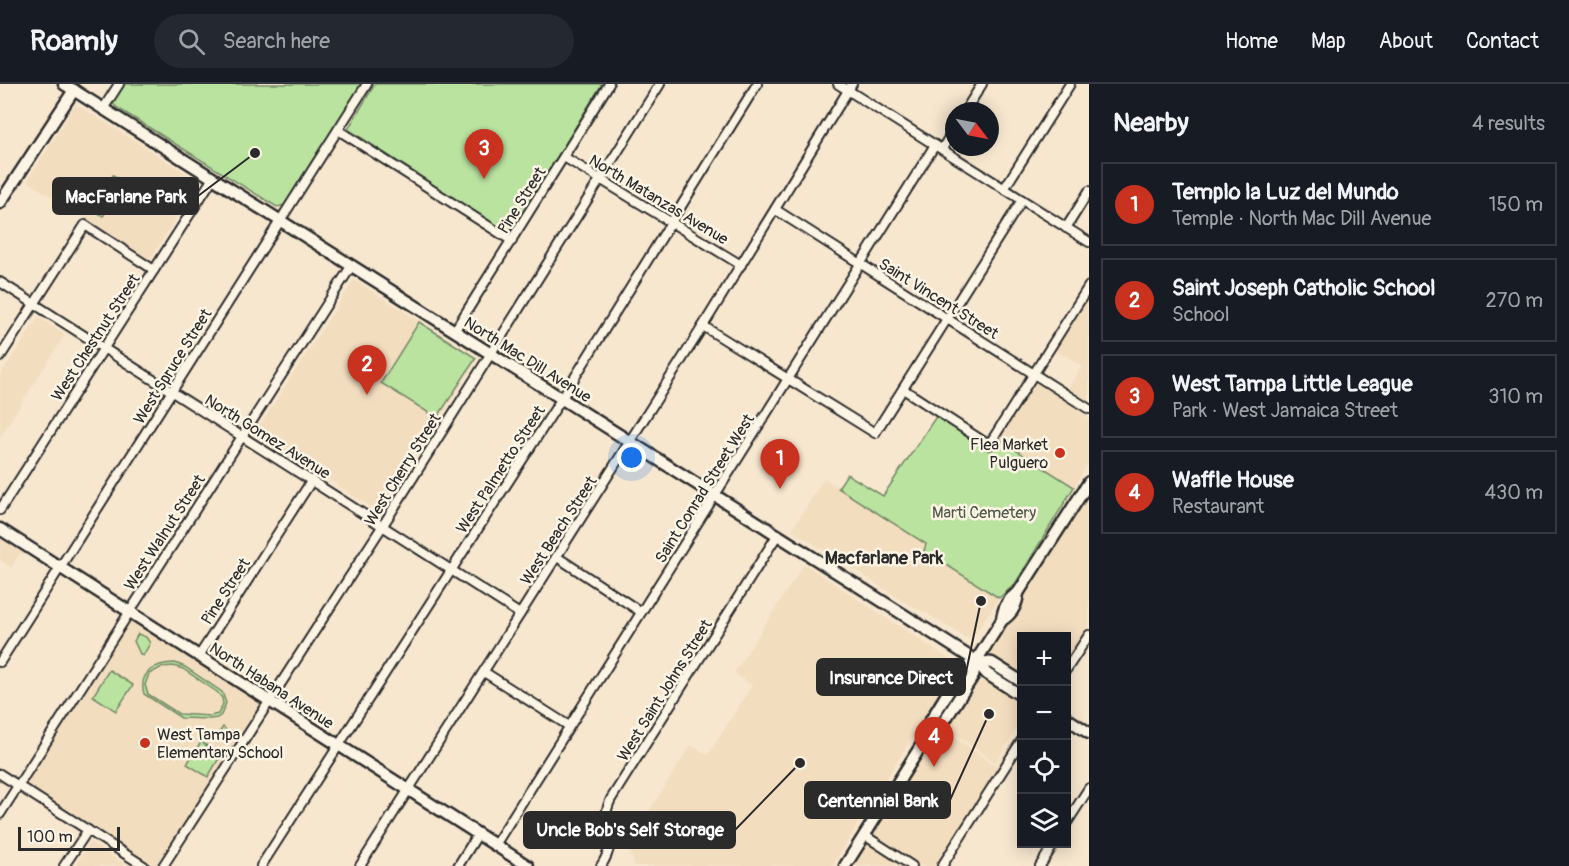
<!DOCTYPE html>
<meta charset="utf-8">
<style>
:root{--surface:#171b24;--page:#242831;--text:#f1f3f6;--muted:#9ea1a6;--line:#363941;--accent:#c8321e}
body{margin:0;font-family:Pangolin,sans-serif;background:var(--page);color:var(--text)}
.controls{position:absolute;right:18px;bottom:18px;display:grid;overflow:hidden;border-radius:0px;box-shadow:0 3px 15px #0003}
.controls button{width:54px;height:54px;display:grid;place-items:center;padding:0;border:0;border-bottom:2px solid var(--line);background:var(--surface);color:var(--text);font:30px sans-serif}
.compass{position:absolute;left:945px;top:18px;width:54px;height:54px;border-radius:50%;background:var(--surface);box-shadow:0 3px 15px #0003;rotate:122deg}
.scale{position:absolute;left:18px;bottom:15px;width:102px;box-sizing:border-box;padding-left:6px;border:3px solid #2b2b2b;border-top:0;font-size:16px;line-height:21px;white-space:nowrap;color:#2b2b2b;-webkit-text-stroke:4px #fcf5e5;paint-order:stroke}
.you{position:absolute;left:632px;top:374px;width:21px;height:21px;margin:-15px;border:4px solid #fff;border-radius:50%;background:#1a73e8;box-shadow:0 0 0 9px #1a73e833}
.badge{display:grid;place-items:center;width:39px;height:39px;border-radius:50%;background:var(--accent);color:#fff;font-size:20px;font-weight:700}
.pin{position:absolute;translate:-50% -50px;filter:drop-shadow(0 2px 3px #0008)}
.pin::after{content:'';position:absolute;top:32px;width:21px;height:18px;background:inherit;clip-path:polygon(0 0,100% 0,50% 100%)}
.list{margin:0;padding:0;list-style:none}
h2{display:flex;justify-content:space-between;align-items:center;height:78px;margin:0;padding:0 24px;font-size:26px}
h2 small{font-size:20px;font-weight:400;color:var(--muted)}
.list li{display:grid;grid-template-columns:39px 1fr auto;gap:18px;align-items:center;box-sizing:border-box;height:84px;margin:0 12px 12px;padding:0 12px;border:2px solid var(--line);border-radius:0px}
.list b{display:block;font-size:22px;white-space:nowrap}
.list p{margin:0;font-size:20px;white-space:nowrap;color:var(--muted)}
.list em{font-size:20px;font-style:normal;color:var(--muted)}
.icon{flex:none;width:33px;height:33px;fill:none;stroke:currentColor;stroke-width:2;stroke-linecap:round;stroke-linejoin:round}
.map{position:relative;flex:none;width:1089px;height:782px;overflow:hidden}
header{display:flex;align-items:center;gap:36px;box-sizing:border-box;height:84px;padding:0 30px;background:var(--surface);border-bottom:2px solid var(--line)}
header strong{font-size:28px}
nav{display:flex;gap:33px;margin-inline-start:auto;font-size:21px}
.search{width:420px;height:54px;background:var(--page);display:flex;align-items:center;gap:15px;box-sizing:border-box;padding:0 21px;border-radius:33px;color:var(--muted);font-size:22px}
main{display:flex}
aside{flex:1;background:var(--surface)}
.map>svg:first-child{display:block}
</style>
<header>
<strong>Roamly</strong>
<div class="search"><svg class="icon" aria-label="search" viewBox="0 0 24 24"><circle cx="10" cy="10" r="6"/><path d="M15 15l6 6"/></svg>Search here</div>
<nav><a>Home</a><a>Map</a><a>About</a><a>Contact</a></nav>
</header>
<main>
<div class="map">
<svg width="1089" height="782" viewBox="0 0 1089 782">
<rect width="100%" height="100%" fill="#f7e7cf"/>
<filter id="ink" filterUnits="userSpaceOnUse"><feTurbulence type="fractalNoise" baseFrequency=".0167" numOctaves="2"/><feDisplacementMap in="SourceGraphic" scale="12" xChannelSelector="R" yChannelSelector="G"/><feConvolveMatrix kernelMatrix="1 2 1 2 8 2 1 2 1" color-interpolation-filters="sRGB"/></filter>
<g filter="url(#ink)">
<g fill="#f3ddbf">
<polygon points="76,20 198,97 150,176 27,97"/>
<polygon points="354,196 478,274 379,428 255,349"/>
<polygon points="1089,207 1089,317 1076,308 1067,306 1082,282 1052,264"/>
<polygon points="39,233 65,251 0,353 0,291"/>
<polygon points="1033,296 1037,296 1073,319 1078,327 1089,334 1089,378 1074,403 997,354"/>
<polygon points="824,394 926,460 924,467 999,514 973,553 966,554 926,529 906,519 792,446"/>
<polygon points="1086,411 1089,413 1089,543 1067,578 1066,552 1022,552 1021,594 982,574"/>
<polygon points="0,455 21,468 11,483 0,476"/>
<polygon points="804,480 952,577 955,581 954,586 832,782 635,782 630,768 637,757 632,754 691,661 708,671 752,601 734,589"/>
<polygon points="133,534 264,618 159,782 156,782 26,701"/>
<polygon points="984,597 1021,621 1021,638 996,679 948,645 976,600"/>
<polygon points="922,645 923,651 841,782 836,782"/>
<polygon points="1021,645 1021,649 938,782 919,782 870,750 929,658 944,646 996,682"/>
<polygon points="866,756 898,777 894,782 850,782"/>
<polygon points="90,758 96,762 127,782 75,782"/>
</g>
<g fill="#bae3a0" stroke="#728766" stroke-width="1.5" fill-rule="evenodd">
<polygon points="123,0 363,0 290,116 285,121 277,123 116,23 113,19"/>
<polygon points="375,0 602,0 513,145 510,148 505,148 348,45"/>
<polygon points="113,91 127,100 115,120 113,119 103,132 94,126"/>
<polygon points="419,238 476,274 437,334 381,299"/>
<polygon points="937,331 989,364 997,354 1074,403 1015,500 999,514 924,467 926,460 838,404 847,390 883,412"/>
<polygon points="138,550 146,553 150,559 143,572 140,570 134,557"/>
<path d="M175 579 185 583 222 608 226 619 221 631 217 634 210 635 181 634 144 610C138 588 156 579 175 579ZM173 582 183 585 217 608 222 614 223 620 218 630 210 632 179 630 148 610 145 601 149 590 162 583Z"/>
<polygon points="109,586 133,601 116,627 93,612"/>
<polygon points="223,643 229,649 228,654 218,658 213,652 219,649"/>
<polygon points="201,658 221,671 208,693 187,680"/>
</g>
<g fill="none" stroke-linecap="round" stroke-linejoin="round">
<g stroke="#2b2b2b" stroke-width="12">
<g id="street">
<polyline points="838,0 1089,158"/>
<polyline points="103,25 119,0"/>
<polyline points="965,27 982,0"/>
<polyline points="338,46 512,157"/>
<polyline points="942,65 954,45"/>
<polyline points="564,73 741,181"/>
<polyline points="1004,105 1070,0"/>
<polyline points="776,126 1089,325"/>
<polyline points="1066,144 1089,107"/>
<polyline points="0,198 520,530"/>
<polyline points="703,242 875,349 1022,116"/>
<polyline points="455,246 609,0"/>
<polyline points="0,273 85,141 154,186"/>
<polyline points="903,305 989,361 1089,202"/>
<polyline points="0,426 213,94"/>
<polyline points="557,473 641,528"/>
<polyline points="199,572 312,396"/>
<polyline points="0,578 367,0"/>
<polyline points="1066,586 1089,551"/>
<polyline points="484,588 569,642"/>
<polyline points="0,690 144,782"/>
<polyline points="0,730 352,181"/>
<polyline points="1066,740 1089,704"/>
<polyline points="864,751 912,782"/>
<polyline points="495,761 935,61"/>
<polyline points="64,782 88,746"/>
<polyline points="163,782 387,435 660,0"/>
<polyline points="261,782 562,314 757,0"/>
<polyline points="360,782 703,242 852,0"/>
<polyline points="458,782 478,750"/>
<path d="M601 782C622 750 596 745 611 715L778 450"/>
<polyline points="942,782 1022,656"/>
<polyline points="1040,782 1054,760"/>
</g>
</g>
<g stroke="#2b2b2b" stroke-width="15">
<g id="secondary">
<polyline points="64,0 904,531 976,577 987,590 1022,612"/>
<polyline points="0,119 74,6"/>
<polyline points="0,445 528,782"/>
<path d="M1002 536C1003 525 1008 514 1018 509L1089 398"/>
<polyline points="976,577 992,579 1022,598"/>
<polyline points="1066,634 1089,649"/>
<path d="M926 654 936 650 973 592 976 577 1002 536C1012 530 1017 521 1018 509"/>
<polyline points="845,782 926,654 926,644 961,587 976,577"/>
</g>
</g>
<use href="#street" stroke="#fcf5e5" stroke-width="8"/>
<use href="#secondary" stroke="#fcf5e5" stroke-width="10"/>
</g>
</g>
<g fill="#c8321e" stroke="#fcf5e5" stroke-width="2">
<circle cx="1060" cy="369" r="6"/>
<circle cx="145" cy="659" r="6"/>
</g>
<g text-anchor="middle" stroke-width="5" stroke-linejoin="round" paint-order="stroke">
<g font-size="16" fill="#2b2b2b" stroke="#fcf5e5">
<text transform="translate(659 115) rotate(31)" y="6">North Matanzas Avenue</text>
<text transform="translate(521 116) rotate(-58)" y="6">Pine Street</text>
<text transform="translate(939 214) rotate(32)" y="6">Saint Vincent Street</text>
<text transform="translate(95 253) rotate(-57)" y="6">West Chestnut Street</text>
<text transform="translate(528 275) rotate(32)" y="6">North Mac Dill Avenue</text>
<text transform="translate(172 282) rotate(-58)" y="6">West Spruce Street</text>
<text transform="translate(268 352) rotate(32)" y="6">North Gomez Avenue</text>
<text transform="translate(402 385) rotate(-58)" y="6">West Cherry Street</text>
<text transform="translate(500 385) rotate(-57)" y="6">West Palmetto Street</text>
<text transform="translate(704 404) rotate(-58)" y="6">Saint Conrad Street West</text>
<text transform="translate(558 446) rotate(-57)" y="6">West Beach Street</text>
<text transform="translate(164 448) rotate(-57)" y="6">West Walnut Street</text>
<text transform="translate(225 507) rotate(-57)" y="6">Pine Street</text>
<text transform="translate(272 601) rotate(33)" y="6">North Habana Avenue</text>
<text transform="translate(664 606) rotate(-58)" y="6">West Saint Johns Street</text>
</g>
<g font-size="16" fill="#2b2b2b" stroke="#fcf5e5" text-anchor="end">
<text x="1048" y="366">Flea Market<tspan x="1048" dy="18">Pulguero</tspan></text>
<text x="157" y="656" text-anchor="start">West Tampa<tspan x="157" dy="18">Elementary School</tspan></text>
</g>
<g font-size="16" fill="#4f5948" stroke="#fcf5e5">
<text x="984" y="434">Marti Cemetery</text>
</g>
<g font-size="18" font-weight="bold" fill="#2b2b2b" stroke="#fcf5e5">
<text x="884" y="480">Macfarlane Park</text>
</g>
</g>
<path fill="none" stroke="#2b2b2b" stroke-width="2" d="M255 69L198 112M981 517L965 593M989 630L950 716M800 679L735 746"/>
<g fill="#2b2b2b" stroke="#fcf5e5" stroke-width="2">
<circle cx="255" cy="69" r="6"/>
<circle cx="981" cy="517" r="6"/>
<circle cx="989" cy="630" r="6"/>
<circle cx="800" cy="679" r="6"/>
</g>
<g fill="#2b2b2b" stroke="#2b2b2b" stroke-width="2">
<rect x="53" y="94" width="145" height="36" rx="6"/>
<rect x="817" y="575" width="148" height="36" rx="6"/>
<rect x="805" y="698" width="145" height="36" rx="6"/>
<rect x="524" y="728" width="211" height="36" rx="6"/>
</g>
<g font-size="18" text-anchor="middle" font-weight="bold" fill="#fff">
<text x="126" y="119">MacFarlane Park</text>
<text x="891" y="600">Insurance Direct</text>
<text x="878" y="723">Centennial Bank</text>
<text x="630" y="752">Uncle Bob's Self Storage</text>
</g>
</svg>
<div class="controls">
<button>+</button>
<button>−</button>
<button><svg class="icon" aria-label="locate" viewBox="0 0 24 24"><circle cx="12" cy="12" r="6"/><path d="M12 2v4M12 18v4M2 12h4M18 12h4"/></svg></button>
<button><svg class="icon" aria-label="layers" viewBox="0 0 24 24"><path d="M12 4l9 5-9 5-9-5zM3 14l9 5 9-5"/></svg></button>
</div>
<svg class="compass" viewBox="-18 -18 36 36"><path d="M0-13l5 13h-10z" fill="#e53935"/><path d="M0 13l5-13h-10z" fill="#9ea1a6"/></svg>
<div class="scale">100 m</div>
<div class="you"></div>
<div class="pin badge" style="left:780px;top:405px">1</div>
<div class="pin badge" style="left:367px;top:311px">2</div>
<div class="pin badge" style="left:484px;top:95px">3</div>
<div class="pin badge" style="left:934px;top:683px">4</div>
</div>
<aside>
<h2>Nearby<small>4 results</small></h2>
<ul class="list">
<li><span class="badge">1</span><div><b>Templo la Luz del Mundo</b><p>Temple · North Mac Dill Avenue</p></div><em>150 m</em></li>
<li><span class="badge">2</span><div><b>Saint Joseph Catholic School</b><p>School</p></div><em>270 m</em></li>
<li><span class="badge">3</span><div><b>West Tampa Little League</b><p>Park · West Jamaica Street</p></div><em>310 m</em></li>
<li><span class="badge">4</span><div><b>Waffle House</b><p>Restaurant</p></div><em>430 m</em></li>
</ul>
</aside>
</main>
